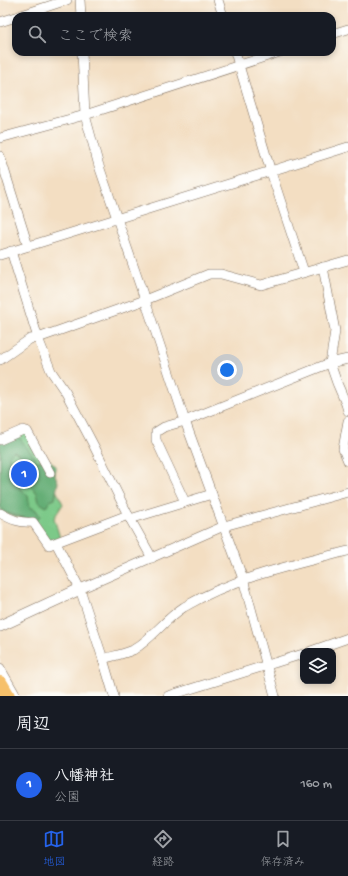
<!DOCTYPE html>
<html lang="ja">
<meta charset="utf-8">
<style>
:root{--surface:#171b24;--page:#242831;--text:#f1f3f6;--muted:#9ea1a6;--line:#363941;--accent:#2563eb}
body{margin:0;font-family:"Gochi Hand","Klee One",sans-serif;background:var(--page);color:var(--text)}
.controls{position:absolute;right:12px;bottom:12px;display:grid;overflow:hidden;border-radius:8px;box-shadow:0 2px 6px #0003}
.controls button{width:36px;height:36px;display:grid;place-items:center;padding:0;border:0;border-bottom:1px solid var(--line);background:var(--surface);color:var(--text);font:20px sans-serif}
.you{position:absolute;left:227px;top:370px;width:14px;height:14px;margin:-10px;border:3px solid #fff;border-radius:50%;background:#1a73e8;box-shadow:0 0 0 6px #1a73e833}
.badge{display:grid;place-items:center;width:26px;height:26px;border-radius:50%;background:var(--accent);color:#fff;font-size:13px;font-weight:700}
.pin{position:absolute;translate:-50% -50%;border:2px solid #fff;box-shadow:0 1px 4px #0006}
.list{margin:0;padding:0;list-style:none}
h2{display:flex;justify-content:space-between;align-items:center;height:52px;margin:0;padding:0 16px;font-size:17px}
h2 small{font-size:13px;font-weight:400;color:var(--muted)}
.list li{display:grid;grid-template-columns:26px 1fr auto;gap:12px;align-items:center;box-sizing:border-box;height:72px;padding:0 16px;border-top:1px solid var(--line)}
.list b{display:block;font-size:15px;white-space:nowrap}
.list p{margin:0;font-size:13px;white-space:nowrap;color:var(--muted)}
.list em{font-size:13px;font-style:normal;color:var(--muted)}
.icon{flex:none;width:22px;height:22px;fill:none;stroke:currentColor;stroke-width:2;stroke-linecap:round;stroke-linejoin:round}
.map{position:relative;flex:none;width:348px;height:696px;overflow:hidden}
.search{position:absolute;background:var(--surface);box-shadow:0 2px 6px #0003;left:12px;right:12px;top:12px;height:44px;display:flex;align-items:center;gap:10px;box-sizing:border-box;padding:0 14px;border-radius:12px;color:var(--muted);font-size:15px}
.sheet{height:124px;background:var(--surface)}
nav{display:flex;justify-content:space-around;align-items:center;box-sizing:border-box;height:56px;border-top:1px solid var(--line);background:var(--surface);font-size:11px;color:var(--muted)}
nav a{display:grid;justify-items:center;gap:2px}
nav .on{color:var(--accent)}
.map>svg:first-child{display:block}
</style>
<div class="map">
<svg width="348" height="696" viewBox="0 0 348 696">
<rect width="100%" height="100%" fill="#fdfcf7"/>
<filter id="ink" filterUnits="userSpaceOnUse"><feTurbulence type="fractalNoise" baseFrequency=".025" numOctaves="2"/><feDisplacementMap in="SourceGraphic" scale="8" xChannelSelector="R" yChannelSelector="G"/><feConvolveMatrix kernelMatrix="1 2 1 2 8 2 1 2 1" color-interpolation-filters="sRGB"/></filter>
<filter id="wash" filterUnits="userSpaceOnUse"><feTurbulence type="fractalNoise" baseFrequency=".012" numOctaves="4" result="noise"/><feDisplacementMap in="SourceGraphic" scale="16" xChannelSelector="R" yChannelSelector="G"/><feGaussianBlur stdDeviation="0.9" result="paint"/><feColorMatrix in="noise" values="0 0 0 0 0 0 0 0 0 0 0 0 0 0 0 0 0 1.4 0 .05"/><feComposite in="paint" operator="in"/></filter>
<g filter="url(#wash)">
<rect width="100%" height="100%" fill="#f3dec2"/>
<polygon fill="#7bc988" stroke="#5b7a53" points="27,431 63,504 54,518 60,538 49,545 33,522 0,512 0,443"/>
<path fill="#64ad74" stroke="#506c49" d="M17 433C22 443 31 451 37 461H51L56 466 55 475 58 482 55 499 50 501 46 507 39 502 37 493 30 485 29 475 24 467 21 456 14 451 9 456 11 469 19 476V487L28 496 30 507 36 510 40 516 36 521 4 512 0 507V439Z"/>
</g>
<g filter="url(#ink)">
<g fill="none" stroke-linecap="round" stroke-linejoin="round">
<g stroke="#7b6957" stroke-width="10">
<g id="minor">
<polyline points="80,0 81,16"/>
<polyline points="218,0 223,16"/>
<polyline points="19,16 67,0"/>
<polyline points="0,22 16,17"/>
<polyline points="332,34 348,29"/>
<polyline points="82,52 85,115 99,166 145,300 185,421 243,579 275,696"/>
<polyline points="235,52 271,172 304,272"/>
<polyline points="0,138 85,115 280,52"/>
<polyline points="0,156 28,246"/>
<polyline points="11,251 38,338 51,371 66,393 94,446 128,515 152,558"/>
<polyline points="0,255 348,147"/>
<polyline points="323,267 335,331 330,363 348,359"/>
<polyline points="0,360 30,339 38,338 145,300 209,274 221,274 261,285 348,260"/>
<polyline points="348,421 343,449 348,461"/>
<polyline points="0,440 23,430 27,431 50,473"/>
<polyline points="185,502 156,440 156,432 164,427 185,421 330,363 337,383 346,404 348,411"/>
<path d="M0 513C12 520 20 523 33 522L49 545 128 515"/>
<polyline points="130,519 212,494"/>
<polyline points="56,543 80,589 103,659 114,696"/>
<polyline points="80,589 224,526 348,492"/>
<polyline points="311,651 348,638"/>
<path d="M103 659C113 656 124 654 133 650 152 639 165 619 184 607 235 577 292 565 348 551"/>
<polyline points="0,668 16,696"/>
<polyline points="168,696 303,654"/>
</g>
</g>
<g stroke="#7b6957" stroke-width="12">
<polyline id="tertiary" points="0,626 80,589"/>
</g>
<g stroke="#7b6957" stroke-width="18">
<polyline id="motorway" points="0,684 7,696"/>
</g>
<use href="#minor" stroke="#fff" stroke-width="9"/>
<use href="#tertiary" stroke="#fff" stroke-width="11"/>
<use href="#motorway" stroke="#f6c06b" stroke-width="16"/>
</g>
</g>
</svg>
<div class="controls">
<button><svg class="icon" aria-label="layers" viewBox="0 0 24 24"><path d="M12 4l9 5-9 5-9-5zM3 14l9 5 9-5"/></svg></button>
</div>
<div class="you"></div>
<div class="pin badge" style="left:24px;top:474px">1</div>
<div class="search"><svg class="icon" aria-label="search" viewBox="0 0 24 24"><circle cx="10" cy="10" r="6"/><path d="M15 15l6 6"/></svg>ここで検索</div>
</div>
<section class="sheet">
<h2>周辺<small></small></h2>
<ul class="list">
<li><span class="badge">1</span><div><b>八幡神社</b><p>公園</p></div><em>160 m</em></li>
</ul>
</section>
<nav>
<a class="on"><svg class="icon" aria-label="map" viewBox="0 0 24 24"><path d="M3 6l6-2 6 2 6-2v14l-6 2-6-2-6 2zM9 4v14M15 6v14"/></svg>地図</a>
<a><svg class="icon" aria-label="directions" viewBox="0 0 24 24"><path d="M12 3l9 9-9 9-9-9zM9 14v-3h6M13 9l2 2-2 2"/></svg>経路</a>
<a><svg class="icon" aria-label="saved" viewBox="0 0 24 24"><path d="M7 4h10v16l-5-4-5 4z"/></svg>保存済み</a>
</nav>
